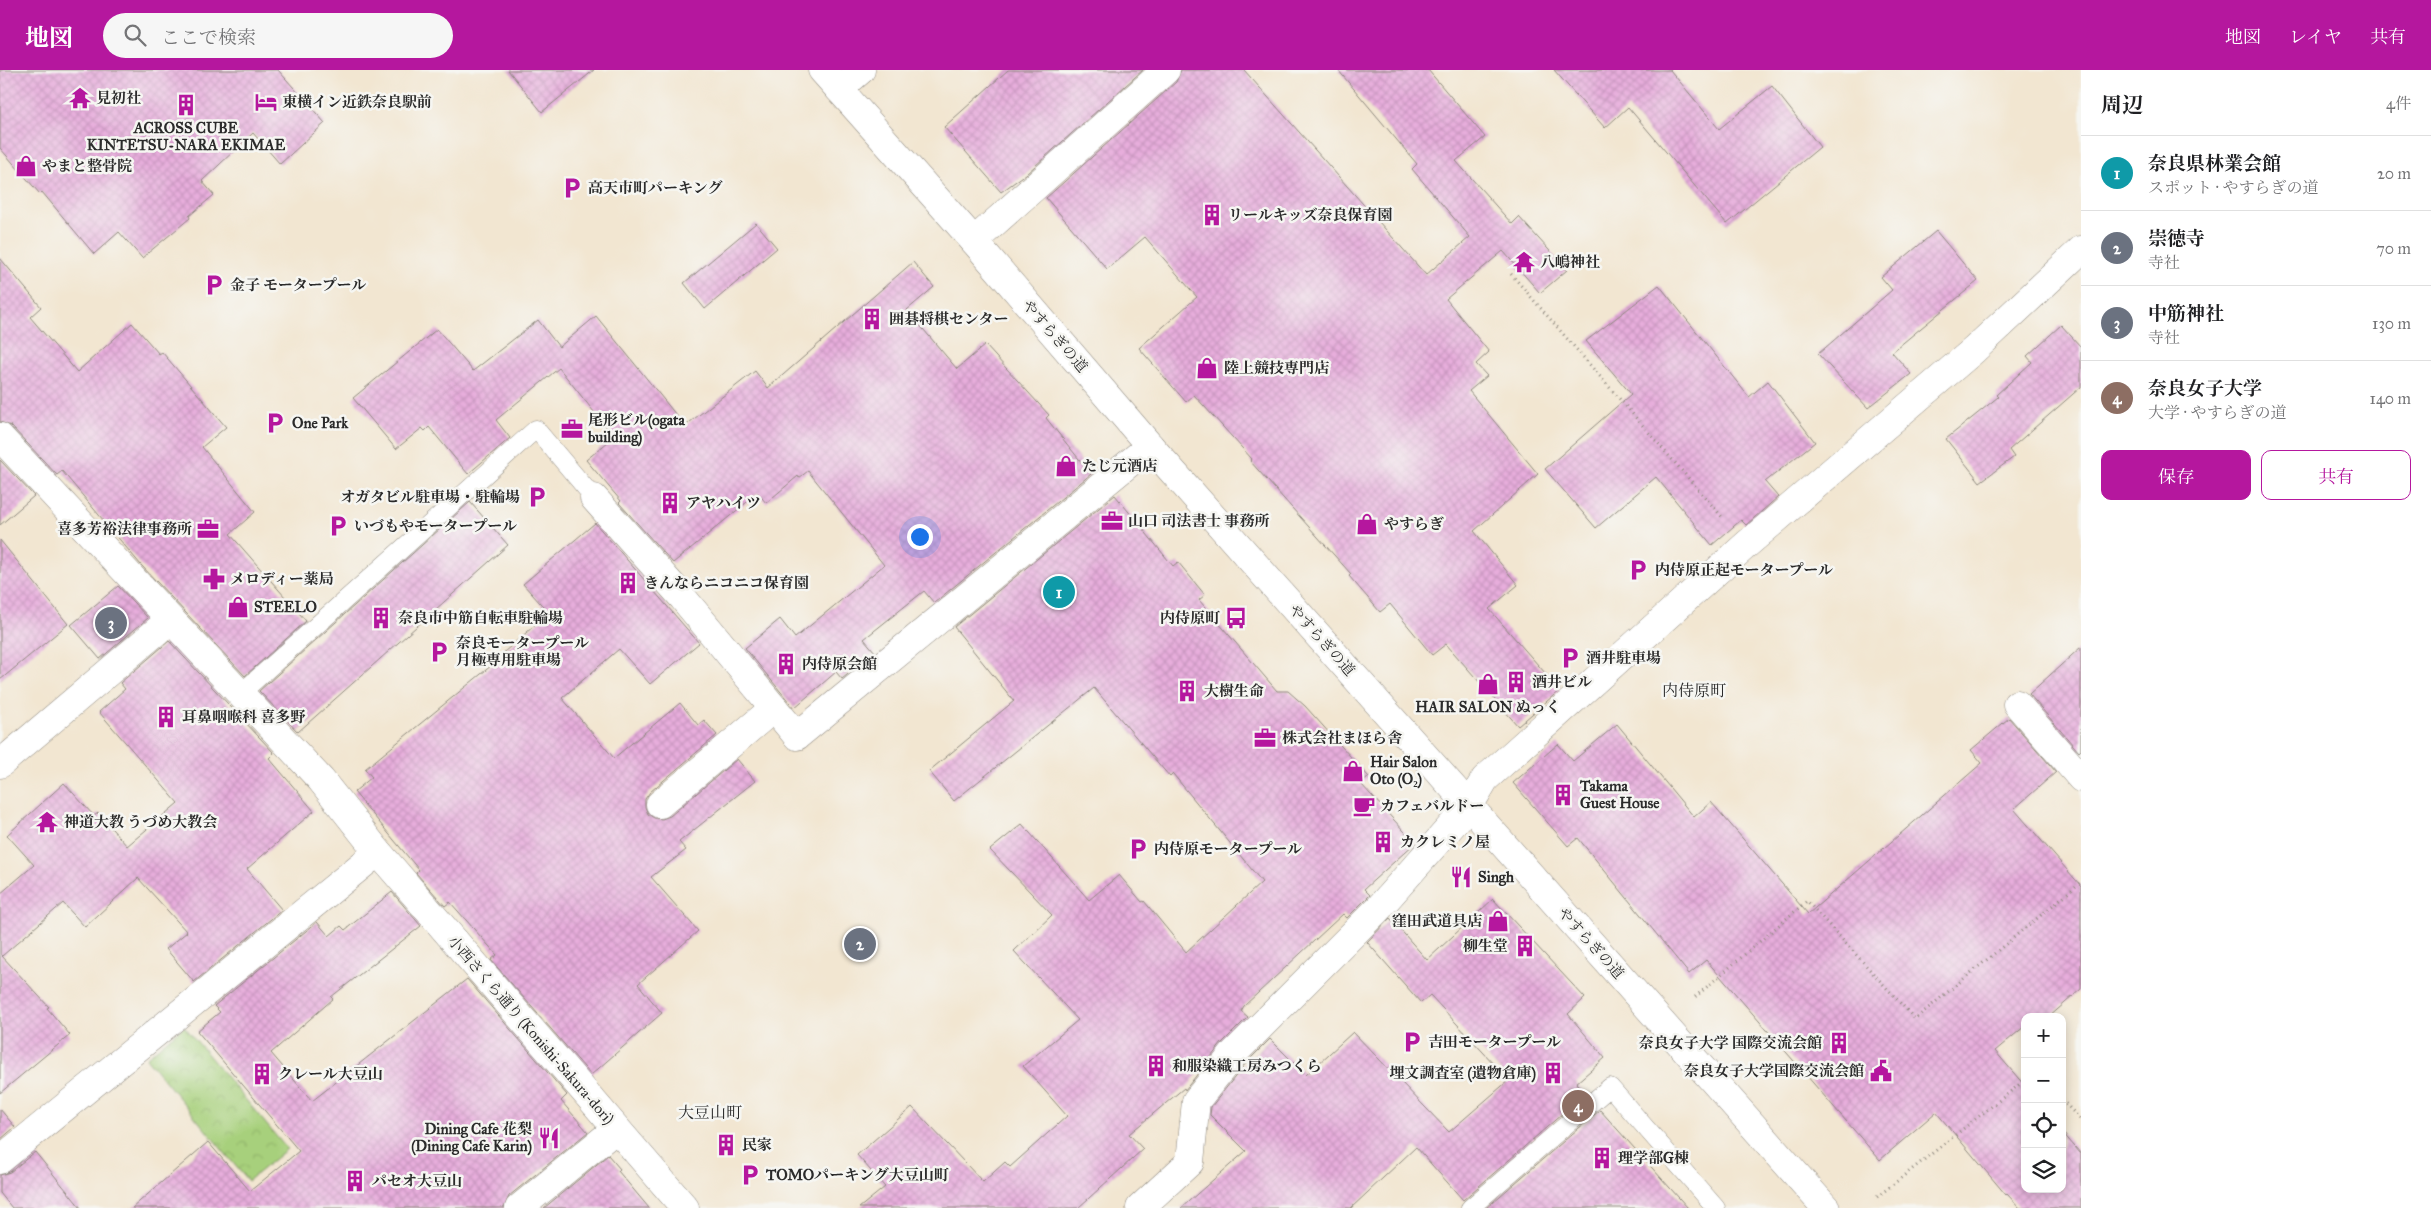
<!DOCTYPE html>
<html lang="ja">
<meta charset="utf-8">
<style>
:root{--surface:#fff;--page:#f6f6f6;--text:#202124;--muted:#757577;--line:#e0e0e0;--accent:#b5179e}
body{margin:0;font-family:"IM FELL Great Primer","Noto Serif JP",serif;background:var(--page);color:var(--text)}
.controls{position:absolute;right:15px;bottom:15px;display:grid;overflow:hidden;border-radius:10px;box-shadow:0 2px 12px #0003}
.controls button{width:45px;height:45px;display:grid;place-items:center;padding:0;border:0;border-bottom:1px solid var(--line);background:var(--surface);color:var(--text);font:25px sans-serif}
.you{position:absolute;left:919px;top:466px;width:18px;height:18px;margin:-12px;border:4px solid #fff;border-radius:50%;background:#1a73e8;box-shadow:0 0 0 8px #1a73e833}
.badge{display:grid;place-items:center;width:32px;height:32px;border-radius:50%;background:var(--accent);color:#fff;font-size:16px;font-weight:700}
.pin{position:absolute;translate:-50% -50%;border:2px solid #fff;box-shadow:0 1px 5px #0006}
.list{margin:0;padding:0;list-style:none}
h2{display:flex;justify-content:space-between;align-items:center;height:65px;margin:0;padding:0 20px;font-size:21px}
h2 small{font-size:16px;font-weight:400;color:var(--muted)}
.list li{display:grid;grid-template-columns:32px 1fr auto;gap:15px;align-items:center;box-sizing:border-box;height:75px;padding:0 20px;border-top:1px solid var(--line)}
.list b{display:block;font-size:19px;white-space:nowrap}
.list p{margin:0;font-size:16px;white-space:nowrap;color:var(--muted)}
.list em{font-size:16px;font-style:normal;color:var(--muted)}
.actions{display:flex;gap:10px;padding:15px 20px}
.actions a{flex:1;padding:11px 0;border:1px solid var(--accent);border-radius:10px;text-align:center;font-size:18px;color:var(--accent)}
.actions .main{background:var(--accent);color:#fff}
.icon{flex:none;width:28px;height:28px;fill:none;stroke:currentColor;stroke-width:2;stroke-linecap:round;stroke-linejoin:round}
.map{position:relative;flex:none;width:2081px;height:1138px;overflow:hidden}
header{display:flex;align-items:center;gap:30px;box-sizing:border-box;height:70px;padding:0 25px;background:var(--accent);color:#fff}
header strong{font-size:24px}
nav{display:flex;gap:28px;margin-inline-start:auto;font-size:18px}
.search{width:350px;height:45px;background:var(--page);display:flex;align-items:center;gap:12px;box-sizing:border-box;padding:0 18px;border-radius:28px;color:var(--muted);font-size:19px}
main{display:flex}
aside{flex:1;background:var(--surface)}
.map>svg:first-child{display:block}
</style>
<header>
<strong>地図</strong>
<div class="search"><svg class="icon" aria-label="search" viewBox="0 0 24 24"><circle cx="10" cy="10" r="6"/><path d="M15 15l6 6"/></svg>ここで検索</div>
<nav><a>地図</a><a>レイヤ</a><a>共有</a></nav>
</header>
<main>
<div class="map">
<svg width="2081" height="1138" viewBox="0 0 2081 1138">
<defs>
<pattern id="park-crowns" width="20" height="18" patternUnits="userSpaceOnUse" patternTransform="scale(1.25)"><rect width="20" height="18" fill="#a7d07b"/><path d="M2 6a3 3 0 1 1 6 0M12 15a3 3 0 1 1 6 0" fill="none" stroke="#90b36a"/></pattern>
<pattern id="building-cross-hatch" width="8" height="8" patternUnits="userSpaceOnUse" patternTransform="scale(1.25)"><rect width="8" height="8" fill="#e7addc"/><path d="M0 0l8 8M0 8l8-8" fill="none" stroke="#c695bd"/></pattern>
</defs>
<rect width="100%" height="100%" fill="#f6f6f2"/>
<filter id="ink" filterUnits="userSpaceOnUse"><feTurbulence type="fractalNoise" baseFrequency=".02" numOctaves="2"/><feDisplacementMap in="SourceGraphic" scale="10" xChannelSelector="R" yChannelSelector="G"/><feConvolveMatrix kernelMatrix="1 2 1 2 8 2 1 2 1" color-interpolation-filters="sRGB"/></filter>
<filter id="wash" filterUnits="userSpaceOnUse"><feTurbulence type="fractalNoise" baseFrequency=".0096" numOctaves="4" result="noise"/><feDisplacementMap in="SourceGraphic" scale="20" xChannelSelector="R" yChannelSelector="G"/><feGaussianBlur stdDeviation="1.12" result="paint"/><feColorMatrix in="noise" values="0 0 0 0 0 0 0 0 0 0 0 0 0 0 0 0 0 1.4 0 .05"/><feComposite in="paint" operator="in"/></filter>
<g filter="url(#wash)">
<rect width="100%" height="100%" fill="#f2e6d1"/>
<polygon fill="url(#park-crowns)" stroke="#697e53" points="184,956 287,1079 248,1111 146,988"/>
<g id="blocks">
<g fill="url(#building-cross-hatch)">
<polygon points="0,0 278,0 325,53 280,94 253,63 202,111 214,125 189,146 190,148 142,188 119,162 94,184 42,122 40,124 0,78"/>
<polygon points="508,0 594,0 542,42"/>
<polygon points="1008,0 1143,0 1026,104 1001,122 944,57"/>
<polygon points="1181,0 1244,0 1426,205 1470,167 1412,99 1417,94 1338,0 1428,0 1485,67 1456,91 1512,154 1519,147 1567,200 1540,223 1503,181 1446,229 1489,282 1476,294 1487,306 1469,321 1538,404 1474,461 1518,515 1489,539 1560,620 1518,656 1446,574 1432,585 1390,534 1380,542 1349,506 1351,504 1250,391 1252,389 1194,325 1186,332 1139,278 1197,227 1145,167 1107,199 1046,128 1176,12"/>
<polygon points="1554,0 1670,0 1719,59 1772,16 1820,77 1727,154 1628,37 1605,58"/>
<polygon points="756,153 777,178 705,239 684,213"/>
<polygon points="1936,161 1978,211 1892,282 1911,304 1868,338 1818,284 1892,220 1881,207"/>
<polygon points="0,188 41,237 30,247 77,302 132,253 159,284 162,282 226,357 202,377 255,442 230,464 306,551 245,606 141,495 62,401 57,405 11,356 0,352"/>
<polygon points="913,192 934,217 907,240 957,299 985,275 1049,345 1046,348 1091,404 934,533 924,521 864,569 875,582 842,609 836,602 794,638 745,578 780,549 795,568 884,495 808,401 799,408 798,406 766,433 758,423 673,493 619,433 621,431 586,390 614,367 559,298 496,350 510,368 468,404 429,357 425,361 422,358 396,379 353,328 437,259 473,301 538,250 559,277 596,246 685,356 755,301 768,318"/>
<polygon points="1659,215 1749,327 1768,311 1815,372 1765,412 1778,427 1746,455 1741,450 1712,475 1656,407 1596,458 1545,399 1631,324 1586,271"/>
<polygon points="2061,255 2081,277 2081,317 2009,380 2014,387 1980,412 1946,369 1998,327 1996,325 2032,292 2027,286"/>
<polygon points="0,390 34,426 0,455"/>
<polygon points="1115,425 1173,496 1178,492 1205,525 1199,530 1277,621 1288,621 1305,636 1369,707 1361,714 1415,773 1364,819 1370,825 1347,848 1343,844 1244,936 1241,941 1248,947 1222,973 1185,1020 1184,1018 1129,1064 1143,1079 1078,1138 859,1138 885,1117 857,1085 912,1037 983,1112 1005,1092 1010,1097 1067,1046 1023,996 1078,950 1014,881 1052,845 990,780 1022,754 1089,830 1119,805 1142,832 1144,831 1186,882 1262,812 1173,704 1170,707 1094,618 954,731 929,701 1014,631 954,557"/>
<polygon points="470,432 508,475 298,662 259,621"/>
<polygon points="595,453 699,573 650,614 619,579 562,628 614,688 680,633 698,655 704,650 717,665 650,722 645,729 645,737 648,744 654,748 662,749 670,746 737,689 755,711 679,772 686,780 651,807 698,861 638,914 662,943 591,1005 491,890 497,885 450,832 445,836 416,803 419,800 354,722 372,707 365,699 497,591 496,589 549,543 523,514"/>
<polygon points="0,470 68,554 0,610"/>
<polygon points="118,516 148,548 100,589 71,555"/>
<polygon points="169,571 274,683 269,688 314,741 247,799 282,840 194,912 166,879 187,862 138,808 85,857 63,833 2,886 49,937 47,938 70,965 0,1023 0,824 34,795 7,765 64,713 94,746 98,743 127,776 178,733 99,642 125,619 120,613"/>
<polygon points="2081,577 2081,680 2079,682 2029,624"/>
<polygon points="2009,648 2056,702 2014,739 2081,816 2081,919 2049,947 2025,947 2025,956 1995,981 2025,1016 2025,1119 2062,1119 2062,1062 2081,1084 2081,1138 2020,1138 2007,1124 2006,1125 1936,1042 1880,1090 1706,890 1689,904 1578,768 1568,776 1513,713 1558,674 1573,691 1617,654 1694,747 1711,732 1808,844 1982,693 1971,680"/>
<polygon points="392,822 421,856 331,927 333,929 271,983 312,1031 467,909 567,1025 561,1031 588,1062 509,1126 504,1138 132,1138 208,1072 250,1121 299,1081 197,961 220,942 214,936 317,852 329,866 341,856 345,860"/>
<polygon points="1493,829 1585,928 1568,944 1605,988 1576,1013 1585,1024 1463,1130 1416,1077 1351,1138 1181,1138 1246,1081 1210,1045 1211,1037 1246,993 1270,969 1306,1005 1353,962 1449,1062 1509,1010 1430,925 1421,933 1367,872 1390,848 1427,890"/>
<polygon points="0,1039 15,1057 0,1070"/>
<polygon points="1600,1040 1688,1138 1486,1138"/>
<polygon points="35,1082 81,1138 12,1138 0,1123 0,1105 10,1102"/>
<polygon points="608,1085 620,1099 618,1101 649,1138 544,1138"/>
</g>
</g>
</g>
<g filter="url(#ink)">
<use href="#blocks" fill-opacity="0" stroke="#8e887e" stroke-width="1"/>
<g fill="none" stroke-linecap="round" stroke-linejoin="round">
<g stroke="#8e887e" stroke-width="19">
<g id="lane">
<polyline points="241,623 536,359 594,428"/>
<polyline points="1470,1138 1610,1017 1716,1138"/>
</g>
</g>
<g stroke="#8e887e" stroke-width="29">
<g id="street">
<polyline points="839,19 861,0"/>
<polyline points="974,171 1166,0"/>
<polyline points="0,367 321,710 378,782 0,1090"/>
<polyline points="594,428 683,528 797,666 1150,376"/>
<polyline points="2017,634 2081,708"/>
<polyline points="0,694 170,550"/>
<polyline points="660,734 774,638"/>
<polyline points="378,782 685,1138"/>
<polyline points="519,1138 616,1059"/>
<polyline points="1140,1138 1190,1092 1196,1031 1234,983 1378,839 1469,736 1485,709 1746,475 1974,280 2081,180"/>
</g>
</g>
<g stroke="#8e887e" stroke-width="29">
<polyline id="secondary" points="822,0 974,171 1150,376 1826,1138"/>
</g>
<g stroke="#8e887e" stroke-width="3" stroke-dasharray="1 4" stroke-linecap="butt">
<polyline points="1511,204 1723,448"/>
<polyline points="1695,927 1807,831 1915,949 2081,812"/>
<polyline points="2062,1030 2081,1050"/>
<polyline points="1877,1127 2025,1010"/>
</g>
<use href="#lane" stroke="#fff" stroke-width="18"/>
<use href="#street" stroke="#fff" stroke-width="28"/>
<use href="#secondary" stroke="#fff" stroke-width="28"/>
</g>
</g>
<defs>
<g id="temple-bare" transform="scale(1.725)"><path d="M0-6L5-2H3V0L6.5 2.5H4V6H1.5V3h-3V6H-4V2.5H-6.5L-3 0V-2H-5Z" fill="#b5179e" stroke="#f6f6f2" stroke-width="2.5" paint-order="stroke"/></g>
<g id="hotel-bare" transform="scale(1.725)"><path d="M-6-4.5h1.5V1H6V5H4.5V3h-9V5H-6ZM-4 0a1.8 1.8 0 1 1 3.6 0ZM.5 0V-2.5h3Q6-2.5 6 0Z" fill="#b5179e" stroke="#f6f6f2" stroke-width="2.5" paint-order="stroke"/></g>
<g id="building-bare" transform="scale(1.725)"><path d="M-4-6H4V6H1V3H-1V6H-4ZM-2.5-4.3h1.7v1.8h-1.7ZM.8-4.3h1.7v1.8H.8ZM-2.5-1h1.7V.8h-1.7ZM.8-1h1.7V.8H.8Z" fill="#b5179e" stroke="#f6f6f2" stroke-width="2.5" paint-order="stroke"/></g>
<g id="shop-bare" transform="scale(1.725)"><path d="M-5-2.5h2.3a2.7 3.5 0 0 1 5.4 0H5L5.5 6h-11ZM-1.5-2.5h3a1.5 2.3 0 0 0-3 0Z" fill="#b5179e" stroke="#f6f6f2" stroke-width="2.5" paint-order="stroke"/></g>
<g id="parking-bare" transform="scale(1.725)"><path d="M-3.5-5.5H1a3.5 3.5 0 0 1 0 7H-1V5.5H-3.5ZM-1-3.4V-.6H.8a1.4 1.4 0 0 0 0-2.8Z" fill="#b5179e" stroke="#f6f6f2" stroke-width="2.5" paint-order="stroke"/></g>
<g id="office-bare" transform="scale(1.725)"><path d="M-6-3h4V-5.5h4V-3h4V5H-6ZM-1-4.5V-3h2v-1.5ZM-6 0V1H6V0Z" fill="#b5179e" stroke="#f6f6f2" stroke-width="2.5" paint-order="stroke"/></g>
<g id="pharmacy-bare" transform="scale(1.725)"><path d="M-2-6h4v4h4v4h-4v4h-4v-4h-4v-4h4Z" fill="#b5179e" stroke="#f6f6f2" stroke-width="2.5" paint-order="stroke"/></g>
<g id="bus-bare" transform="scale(1.725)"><path d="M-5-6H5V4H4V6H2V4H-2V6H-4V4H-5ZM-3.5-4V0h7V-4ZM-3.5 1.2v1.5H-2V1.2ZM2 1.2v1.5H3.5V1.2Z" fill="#b5179e" stroke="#f6f6f2" stroke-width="2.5" paint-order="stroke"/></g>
<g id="cafe-bare" transform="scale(1.725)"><path d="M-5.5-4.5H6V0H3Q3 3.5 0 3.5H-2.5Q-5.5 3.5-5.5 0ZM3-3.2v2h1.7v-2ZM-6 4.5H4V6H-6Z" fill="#b5179e" stroke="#f6f6f2" stroke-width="2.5" paint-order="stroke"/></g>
<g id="restaurant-bare" transform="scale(1.725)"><path d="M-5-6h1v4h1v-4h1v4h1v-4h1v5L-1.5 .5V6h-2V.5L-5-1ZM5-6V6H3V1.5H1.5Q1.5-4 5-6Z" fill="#b5179e" stroke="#f6f6f2" stroke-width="2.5" paint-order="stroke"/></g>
<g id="civic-bare" transform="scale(1.725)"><path d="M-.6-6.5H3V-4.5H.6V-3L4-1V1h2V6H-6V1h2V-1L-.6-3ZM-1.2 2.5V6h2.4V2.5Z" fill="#b5179e" stroke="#f6f6f2" stroke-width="2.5" paint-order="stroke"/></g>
</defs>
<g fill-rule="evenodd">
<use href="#temple-bare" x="80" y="28"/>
<use href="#hotel-bare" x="266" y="32"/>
<use href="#building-bare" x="186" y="35"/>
<use href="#shop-bare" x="26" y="96"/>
<use href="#parking-bare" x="572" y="118"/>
<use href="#building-bare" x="1212" y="145"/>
<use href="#temple-bare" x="1524" y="192"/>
<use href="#parking-bare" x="214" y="215"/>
<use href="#building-bare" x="872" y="249"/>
<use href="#shop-bare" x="1207" y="298"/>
<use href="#parking-bare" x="275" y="353"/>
<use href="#office-bare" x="572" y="359"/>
<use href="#shop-bare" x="1066" y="396"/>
<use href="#parking-bare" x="537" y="427"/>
<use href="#building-bare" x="670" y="433"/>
<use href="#office-bare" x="1112" y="451"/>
<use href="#shop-bare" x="1367" y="454"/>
<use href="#parking-bare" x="338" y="456"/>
<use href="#office-bare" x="208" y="459"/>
<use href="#parking-bare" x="1638" y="500"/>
<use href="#pharmacy-bare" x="214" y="509"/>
<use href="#building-bare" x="628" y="513"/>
<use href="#shop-bare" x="238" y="537"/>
<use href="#building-bare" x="381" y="548"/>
<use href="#bus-bare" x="1236" y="548"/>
<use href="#parking-bare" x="439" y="582"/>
<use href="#parking-bare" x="1570" y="588"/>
<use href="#building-bare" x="786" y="594"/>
<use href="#building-bare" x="1516" y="612"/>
<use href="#shop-bare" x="1488" y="614"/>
<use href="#building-bare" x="1187" y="621"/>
<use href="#building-bare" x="166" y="647"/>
<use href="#office-bare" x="1265" y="668"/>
<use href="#shop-bare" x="1353" y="701"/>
<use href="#building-bare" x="1563" y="725"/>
<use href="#cafe-bare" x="1364" y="736"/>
<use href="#temple-bare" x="47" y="752"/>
<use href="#building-bare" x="1383" y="772"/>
<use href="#parking-bare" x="1138" y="779"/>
<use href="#restaurant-bare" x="1461" y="807"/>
<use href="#shop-bare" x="1498" y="851"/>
<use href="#building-bare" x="1525" y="876"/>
<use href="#parking-bare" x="1412" y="972"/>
<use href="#building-bare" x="1839" y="973"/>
<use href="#building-bare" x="1156" y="996"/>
<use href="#civic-bare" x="1881" y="1001"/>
<use href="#building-bare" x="1553" y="1003"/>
<use href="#building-bare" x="262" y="1004"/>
<use href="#restaurant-bare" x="549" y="1068"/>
<use href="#building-bare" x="726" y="1075"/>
<use href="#building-bare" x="1602" y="1088"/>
<use href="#parking-bare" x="750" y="1105"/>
<use href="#building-bare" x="355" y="1111"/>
</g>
<g text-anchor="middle" stroke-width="5" stroke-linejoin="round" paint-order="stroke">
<g font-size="15" font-weight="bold" fill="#2b2b2b" stroke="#f6f6f2" text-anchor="start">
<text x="96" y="33">見初社</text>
<text x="282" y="37">東横イン近鉄奈良駅前</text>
<text x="186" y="63" text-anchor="middle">ACROSS CUBE<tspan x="186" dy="17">KINTETSU-NARA EKIMAE</tspan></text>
<text x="42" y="101">やまと整骨院</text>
<text x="588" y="123">高天市町パーキング</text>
<text x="1228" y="150">リールキッズ奈良保育園</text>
<text x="1540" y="197">八嶋神社</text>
<text x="230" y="220">金子 モータープール</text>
<text x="889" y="254">囲碁将棋センター</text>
<text x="1224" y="303">陸上競技専門店</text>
<text x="588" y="355">尾形ビル(ogata<tspan x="588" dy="17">building)</tspan></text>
<text x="292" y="358">One Park</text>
<text x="1082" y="401">たじ元酒店</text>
<text x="520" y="432" text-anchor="end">オガタビル駐車場・駐輪場</text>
<text x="686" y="438">アヤハイツ</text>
<text x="1128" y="456">山口 司法書士 事務所</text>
<text x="1384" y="459">やすらぎ</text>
<text x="354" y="461">いづもやモータープール</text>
<text x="192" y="464" text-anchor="end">喜多芳裕法律事務所</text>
<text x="1655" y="505">内侍原正起モータープール</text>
<text x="230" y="514">メロディー薬局</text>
<text x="644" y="518">きんならニコニコ保育園</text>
<text x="254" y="542">STEELO</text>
<text x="398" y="553">奈良市中筋自転車駐輪場</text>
<text x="1220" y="553" text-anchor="end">内侍原町</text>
<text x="456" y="578">奈良モータープール<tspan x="456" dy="17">月極専用駐車場</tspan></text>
<text x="1586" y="593">酒井駐車場</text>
<text x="802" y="599">内侍原会館</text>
<text x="1532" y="617">酒井ビル</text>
<text x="1204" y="626">大樹生命</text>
<text x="1488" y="642" text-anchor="middle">HAIR SALON ぬっく</text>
<text x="182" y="652">耳鼻咽喉科 喜多野</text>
<text x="1282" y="673">株式会社まほら舎</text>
<text x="1370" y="697">Hair Salon<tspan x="1370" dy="17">Oto (O₂)</tspan></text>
<text x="1580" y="721">Takama<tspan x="1580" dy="17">Guest House</tspan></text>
<text x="1380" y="741">カフェバルドー</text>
<text x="64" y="757">神道大教 うづめ大教会</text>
<text x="1400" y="777">カクレミノ屋</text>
<text x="1154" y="784">内侍原モータープール</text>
<text x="1478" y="812">Singh</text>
<text x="1482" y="856" text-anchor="end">窪田武道具店</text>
<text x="1508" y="881" text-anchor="end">柳生堂</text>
<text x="1428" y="977">吉田モータープール</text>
<text x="1822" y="978" text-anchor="end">奈良女子大学 国際交流会館</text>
<text x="1172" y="1001">和服染織工房みつくら</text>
<text x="1864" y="1006" text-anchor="end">奈良女子大学国際交流会館</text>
<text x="1536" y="1008" text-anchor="end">埋文調査室 (遺物倉庫)</text>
<text x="278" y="1009">クレール大豆山</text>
<text x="532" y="1064" text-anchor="end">Dining Cafe 花梨<tspan x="532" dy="17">(Dining Cafe Karin)</tspan></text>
<text x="742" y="1080">民家</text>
<text x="1618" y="1093">理学部G棟</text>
<text x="766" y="1110">TOMOパーキング大豆山町</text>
<text x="372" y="1116">パセオ大豆山</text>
</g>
<g font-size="15" fill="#2b2b2b" stroke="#f6f6f2">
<text transform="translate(1055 266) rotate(49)" y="5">やすらぎの道</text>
<text transform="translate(1322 570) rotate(48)" y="5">やすらぎの道</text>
<text transform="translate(1591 873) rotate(48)" y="5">やすらぎの道</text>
<text transform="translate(531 960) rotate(49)" y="5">小西さくら通り (Konishi-Sakura-dori)</text>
</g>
<g font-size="16" fill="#2b2b2b" stroke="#f6f6f2">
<text x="1694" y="626">内侍原町</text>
<text x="710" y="1048">大豆山町</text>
</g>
</g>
</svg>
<div class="controls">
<button>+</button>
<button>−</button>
<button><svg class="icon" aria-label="locate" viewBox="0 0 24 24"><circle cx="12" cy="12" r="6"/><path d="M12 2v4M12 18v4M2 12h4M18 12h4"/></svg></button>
<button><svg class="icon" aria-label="layers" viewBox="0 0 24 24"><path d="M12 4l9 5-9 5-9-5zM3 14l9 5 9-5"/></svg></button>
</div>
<div class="you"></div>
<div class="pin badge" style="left:1059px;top:522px;background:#0f9aa8">1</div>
<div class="pin badge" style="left:860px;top:874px;background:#6b7280">2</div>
<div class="pin badge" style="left:111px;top:553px;background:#6b7280">3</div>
<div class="pin badge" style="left:1578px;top:1036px;background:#8d6e63">4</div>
</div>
<aside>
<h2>周辺<small>4件</small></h2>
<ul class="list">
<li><span class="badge" style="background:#0f9aa8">1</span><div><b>奈良県林業会館</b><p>スポット · やすらぎの道</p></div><em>20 m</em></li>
<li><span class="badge" style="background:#6b7280">2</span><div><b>崇徳寺</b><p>寺社</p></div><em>70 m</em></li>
<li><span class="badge" style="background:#6b7280">3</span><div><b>中筋神社</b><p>寺社</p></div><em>130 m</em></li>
<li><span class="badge" style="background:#8d6e63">4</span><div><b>奈良女子大学</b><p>大学 · やすらぎの道</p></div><em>140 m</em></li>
</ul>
<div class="actions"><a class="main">保存</a><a>共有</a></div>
</aside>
</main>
